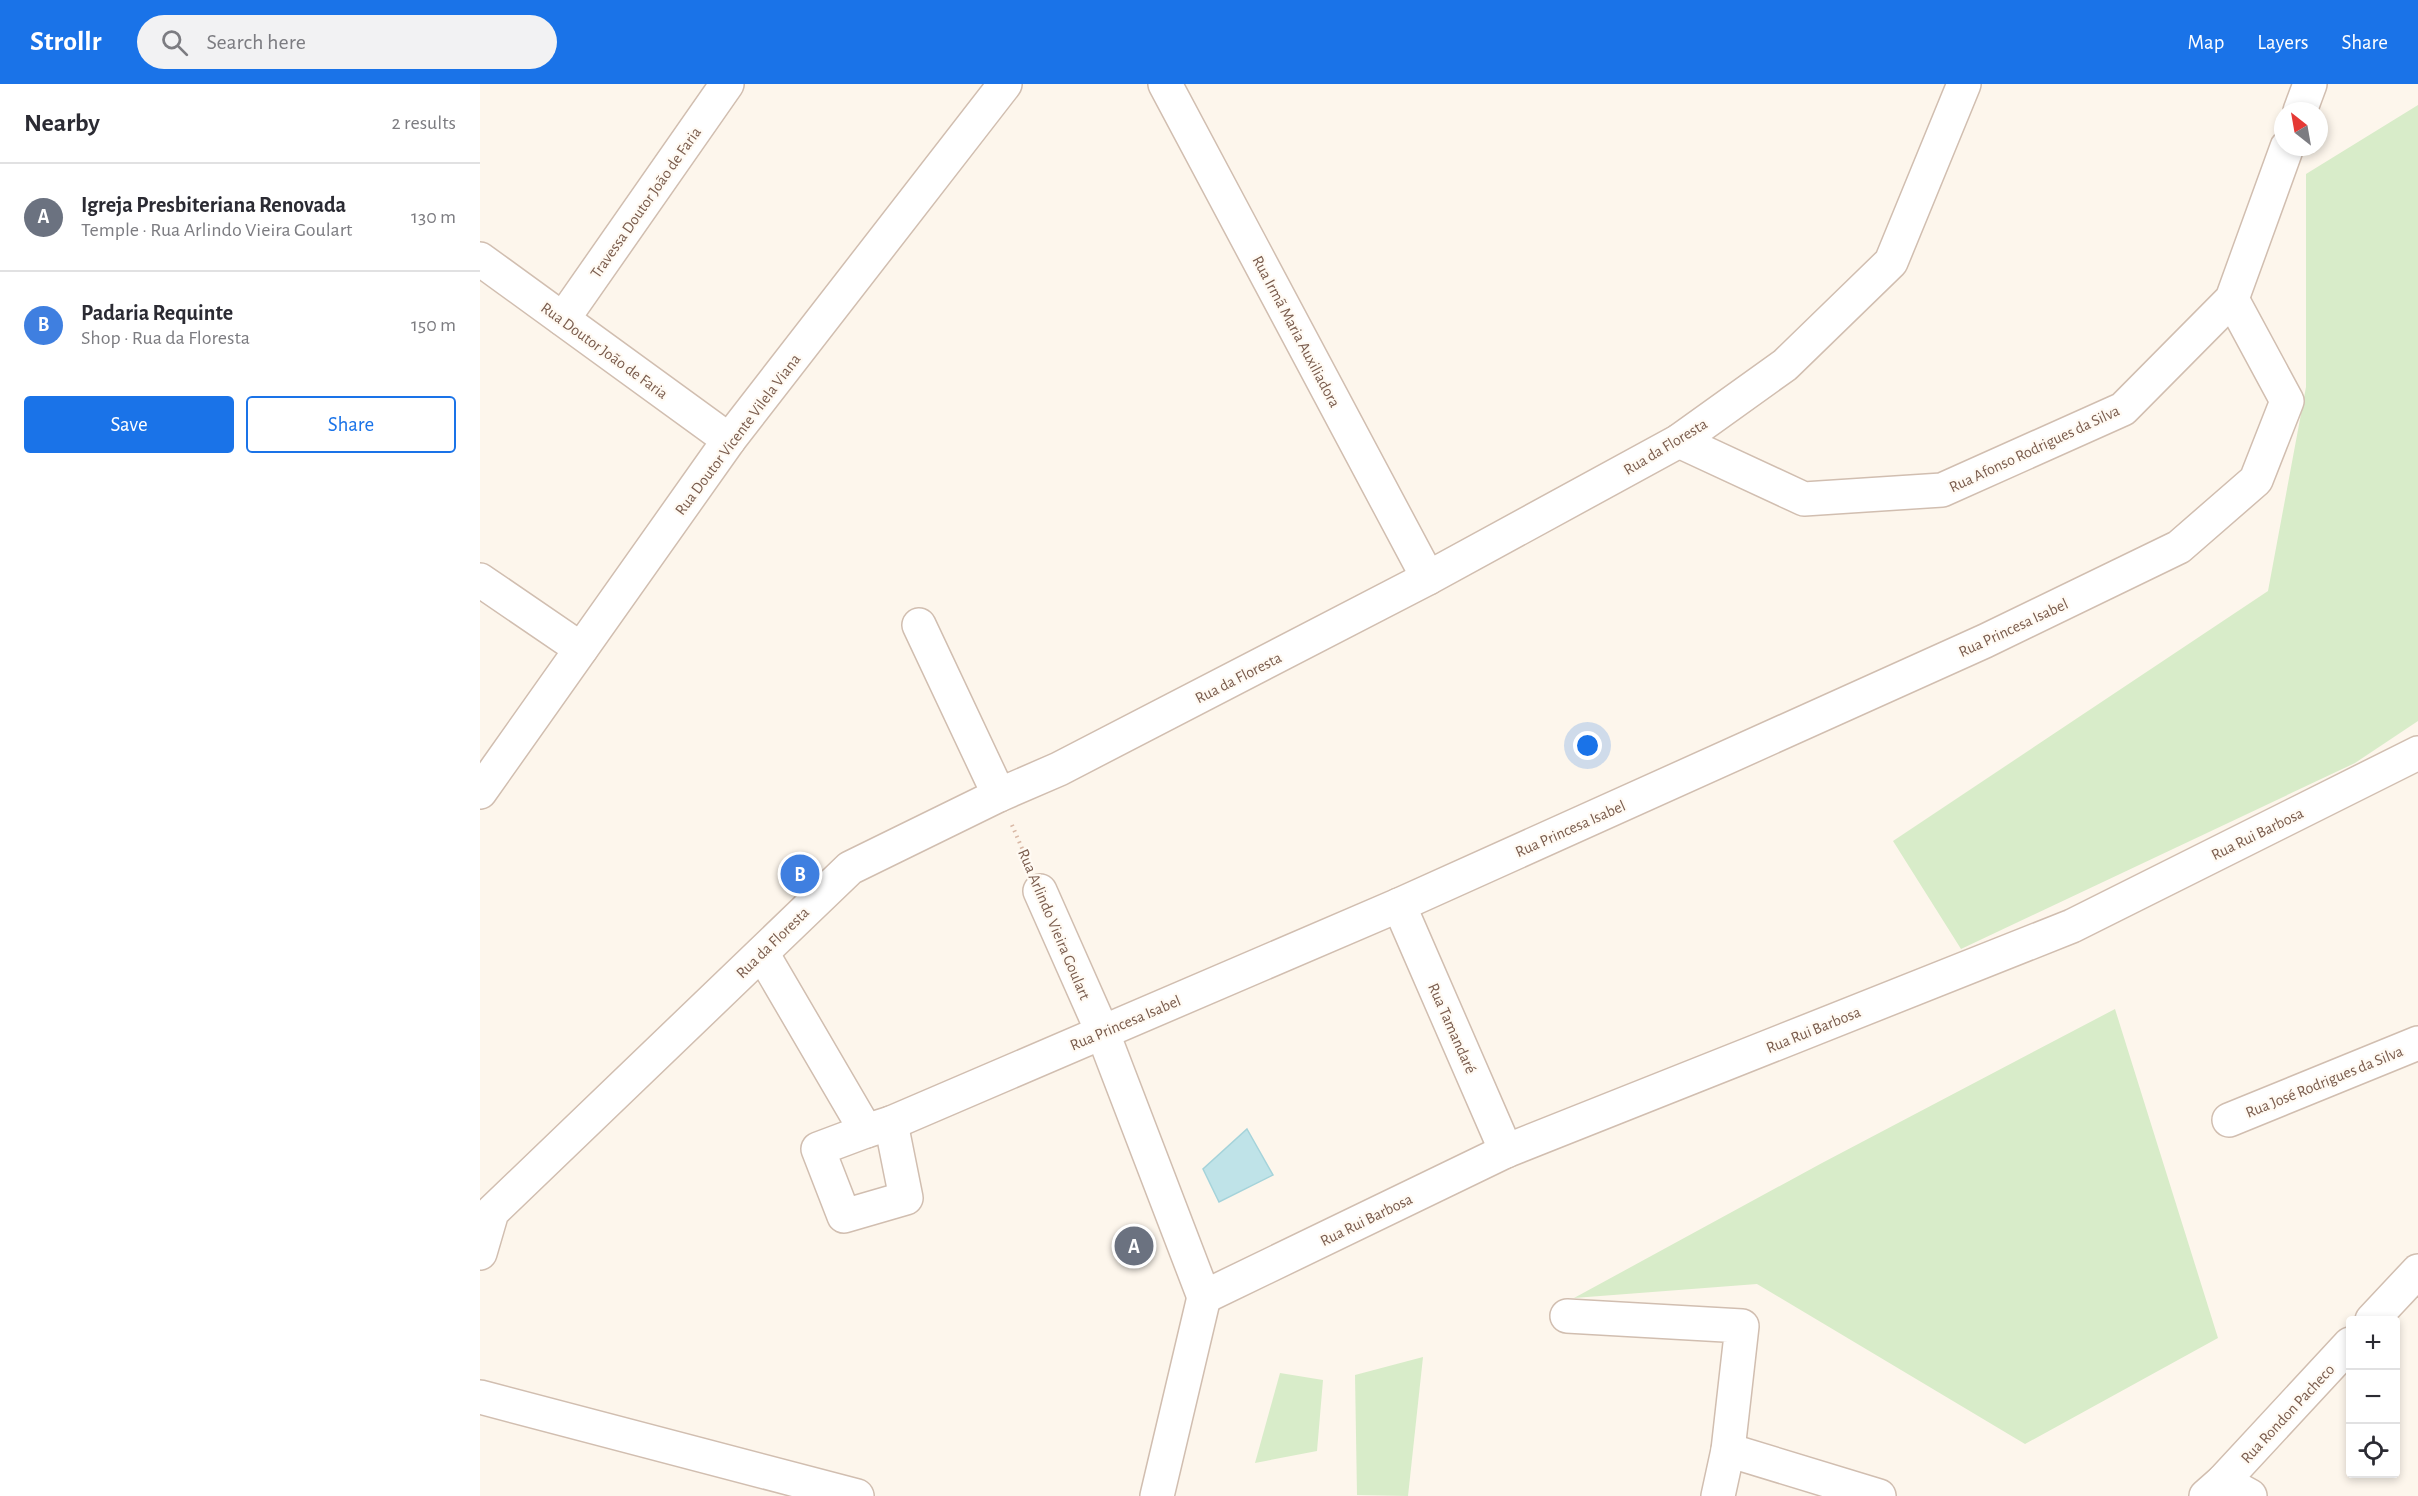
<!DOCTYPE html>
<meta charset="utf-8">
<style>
:root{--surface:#fff;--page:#f2f2f3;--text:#2b2b33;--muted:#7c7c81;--line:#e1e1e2;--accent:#1a73e8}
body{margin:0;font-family:"Alegreya Sans",sans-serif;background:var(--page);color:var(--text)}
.controls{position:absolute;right:18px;bottom:18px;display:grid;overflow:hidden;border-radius:6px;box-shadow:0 3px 9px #0003}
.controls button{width:54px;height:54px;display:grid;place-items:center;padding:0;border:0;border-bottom:2px solid var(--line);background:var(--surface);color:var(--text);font:30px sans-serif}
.compass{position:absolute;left:1794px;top:18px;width:54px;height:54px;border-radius:50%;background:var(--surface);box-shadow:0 3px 9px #0003;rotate:329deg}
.you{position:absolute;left:1108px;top:662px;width:21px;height:21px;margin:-15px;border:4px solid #fff;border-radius:50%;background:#1a73e8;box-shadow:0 0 0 9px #1a73e833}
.badge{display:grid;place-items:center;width:39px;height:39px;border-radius:50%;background:var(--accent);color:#fff;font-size:20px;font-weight:700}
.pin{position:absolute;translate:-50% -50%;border:3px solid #fff;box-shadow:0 2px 6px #0006}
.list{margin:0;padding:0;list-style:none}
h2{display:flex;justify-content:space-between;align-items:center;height:78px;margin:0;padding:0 24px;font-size:26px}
h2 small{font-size:20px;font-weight:400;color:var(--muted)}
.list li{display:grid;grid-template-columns:39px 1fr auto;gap:18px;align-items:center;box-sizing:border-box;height:108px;padding:0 24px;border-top:2px solid var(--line)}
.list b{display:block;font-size:22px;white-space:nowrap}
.list p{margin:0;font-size:20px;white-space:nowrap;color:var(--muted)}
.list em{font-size:20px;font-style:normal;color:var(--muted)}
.actions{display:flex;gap:12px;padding:18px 24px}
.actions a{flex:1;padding:14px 0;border:2px solid var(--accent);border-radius:6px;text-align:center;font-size:21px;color:var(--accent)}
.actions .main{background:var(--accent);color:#fff}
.icon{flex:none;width:33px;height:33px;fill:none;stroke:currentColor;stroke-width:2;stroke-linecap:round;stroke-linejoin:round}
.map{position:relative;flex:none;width:1938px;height:1412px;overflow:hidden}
header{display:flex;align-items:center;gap:36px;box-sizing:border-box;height:84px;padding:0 30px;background:var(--accent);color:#fff}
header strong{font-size:28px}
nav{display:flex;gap:33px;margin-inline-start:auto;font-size:21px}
.search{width:420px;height:54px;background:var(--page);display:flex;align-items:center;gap:15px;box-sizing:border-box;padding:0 21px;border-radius:33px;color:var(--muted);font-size:22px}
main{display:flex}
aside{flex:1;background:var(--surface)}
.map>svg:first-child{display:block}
</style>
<header>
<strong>Strollr</strong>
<div class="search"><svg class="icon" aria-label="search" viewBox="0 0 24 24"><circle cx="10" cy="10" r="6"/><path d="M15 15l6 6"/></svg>Search here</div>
<nav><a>Map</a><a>Layers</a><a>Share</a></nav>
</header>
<main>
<aside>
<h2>Nearby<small>2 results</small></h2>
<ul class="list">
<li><span class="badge" style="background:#6b7280">A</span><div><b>Igreja Presbiteriana Renovada</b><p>Temple · Rua Arlindo Vieira Goulart</p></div><em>130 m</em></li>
<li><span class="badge" style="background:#3f7fe0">B</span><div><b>Padaria Requinte</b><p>Shop · Rua da Floresta</p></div><em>150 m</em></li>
</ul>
<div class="actions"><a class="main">Save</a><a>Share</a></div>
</aside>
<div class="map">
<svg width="1938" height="1412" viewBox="0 0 1938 1412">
<rect width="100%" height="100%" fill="#fdf6ec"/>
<g fill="#d8ecc9">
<polygon points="1938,21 1938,637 1875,679 1481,865 1413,757 1788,507 1826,303 1826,90"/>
<polygon points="1635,925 1738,1254 1545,1360 1277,1200 1094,1214 1342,1079"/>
<polygon points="943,1273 928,1412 877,1411 875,1291"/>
<polygon points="800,1289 843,1296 837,1367 775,1379"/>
</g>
<polygon fill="#bfe3e8" stroke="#a5d3da" stroke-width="1.5" points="767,1045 793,1091 739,1118 723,1085"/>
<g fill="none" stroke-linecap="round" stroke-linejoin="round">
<g stroke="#d1beb0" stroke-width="36">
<g id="minor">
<polyline points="685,0 948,494"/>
<polyline points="1820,27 1830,0"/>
<polyline points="0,175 249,356"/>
<polyline points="83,235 247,0"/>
<polyline points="1199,357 1324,415 1462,406 1643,325 1752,215 1807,63"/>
<polyline points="0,496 101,565"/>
<polyline points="439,541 519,711"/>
<polyline points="0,708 249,356 525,0"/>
<polyline points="560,807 622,947 724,1213"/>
<polyline points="919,821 1026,1067"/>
<polyline points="282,869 386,1047 411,1039 919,821 1505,557 1699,463 1776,396 1807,317 1752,215"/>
<polyline points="1749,1036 1938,959"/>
<polyline points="386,1047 338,1065 364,1132 426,1114 411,1039"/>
<polyline points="0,1169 12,1128 370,784 519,711 579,685 948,494 1199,357 1305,281 1411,178 1484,0"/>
<polyline points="724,1213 1026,1067 1592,842 1938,669"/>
<polyline points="1087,1232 1262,1242 1248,1366"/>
<polyline points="1892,1236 1938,1187"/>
<polyline points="0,1313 377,1412"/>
<polyline points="1743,1397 1770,1412"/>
<polyline points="677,1412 724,1213"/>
<polyline points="1238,1412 1248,1366 1399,1412"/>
<polyline points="1726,1412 1743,1397 1870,1260"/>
</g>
</g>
<polyline stroke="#d9b8a5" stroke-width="4" stroke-dasharray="1.5 4.5" stroke-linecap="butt" points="532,741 547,776"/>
<use href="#minor" stroke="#fff" stroke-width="33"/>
</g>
<g text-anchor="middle" stroke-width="4.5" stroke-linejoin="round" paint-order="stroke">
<g font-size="16" fill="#7a5c4d" stroke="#fffaf3">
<text transform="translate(165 118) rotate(-55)" y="6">Travessa Doutor João de Faria</text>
<text transform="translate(817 247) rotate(62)" y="6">Rua Irmã Maria Auxiliadora</text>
<text transform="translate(125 266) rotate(36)" y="6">Rua Doutor João de Faria</text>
<text transform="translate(257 350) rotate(-53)" y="6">Rua Doutor Vicente Vilela Viana</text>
<text transform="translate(1185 362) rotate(-31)" y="6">Rua da Floresta</text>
<text transform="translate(1554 364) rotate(-25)" y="6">Rua Afonso Rodrigues da Silva</text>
<text transform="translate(1533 543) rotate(-25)" y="6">Rua Princesa Isabel</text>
<text transform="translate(758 593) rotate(-27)" y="6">Rua da Floresta</text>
<text transform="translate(1090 744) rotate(-24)" y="6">Rua Princesa Isabel</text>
<text transform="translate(1777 749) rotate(-26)" y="6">Rua Rui Barbosa</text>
<text transform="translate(575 840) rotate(67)" y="6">Rua Arlindo Vieira Goulart</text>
<text transform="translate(292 858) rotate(-44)" y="6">Rua da Floresta</text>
<text transform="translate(645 938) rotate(-23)" y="6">Rua Princesa Isabel</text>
<text transform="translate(973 944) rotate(66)" y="6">Rua Tamandaré</text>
<text transform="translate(1333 945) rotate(-22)" y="6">Rua Rui Barbosa</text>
<text transform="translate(1844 997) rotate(-22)" y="6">Rua José Rodrigues da Silva</text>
<text transform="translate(886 1135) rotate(-26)" y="6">Rua Rui Barbosa</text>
<text transform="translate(1807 1329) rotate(-47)" y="6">Rua Rondon Pacheco</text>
</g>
</g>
</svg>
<div class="controls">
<button>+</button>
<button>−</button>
<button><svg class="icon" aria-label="locate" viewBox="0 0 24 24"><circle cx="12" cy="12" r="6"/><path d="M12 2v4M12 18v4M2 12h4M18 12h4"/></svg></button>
</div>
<svg class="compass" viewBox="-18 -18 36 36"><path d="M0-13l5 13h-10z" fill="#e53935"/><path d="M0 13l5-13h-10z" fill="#7c7c81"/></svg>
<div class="you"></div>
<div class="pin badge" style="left:654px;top:1162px;background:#6b7280">A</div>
<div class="pin badge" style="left:320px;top:790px;background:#3f7fe0">B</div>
</div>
</main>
